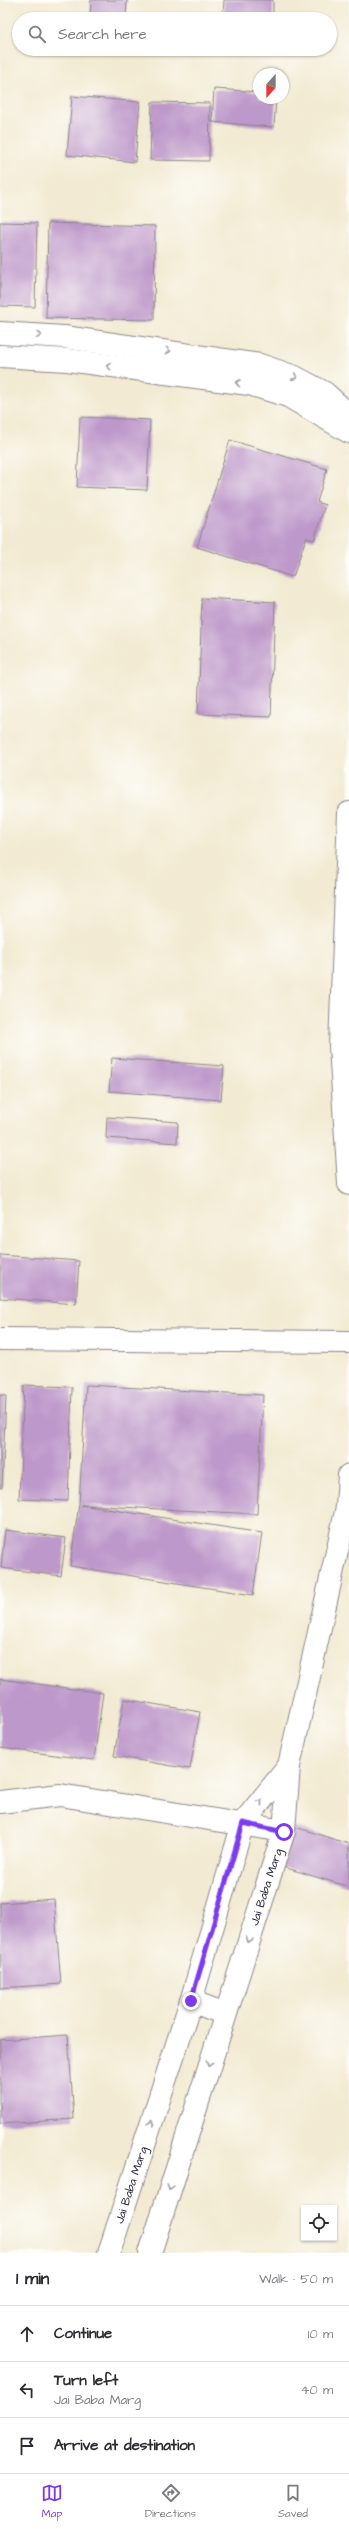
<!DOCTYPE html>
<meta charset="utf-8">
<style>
:root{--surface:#fff;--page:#f7f7f7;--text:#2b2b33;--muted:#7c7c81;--line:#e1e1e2;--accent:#7c3aed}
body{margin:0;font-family:"Architects Daughter",sans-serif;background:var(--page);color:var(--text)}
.controls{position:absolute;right:12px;bottom:12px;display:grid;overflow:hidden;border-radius:0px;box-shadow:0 1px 3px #0004}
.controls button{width:36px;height:36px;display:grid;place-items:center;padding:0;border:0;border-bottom:1px solid var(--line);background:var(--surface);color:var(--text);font:20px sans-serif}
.compass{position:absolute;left:253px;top:68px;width:36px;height:36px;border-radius:50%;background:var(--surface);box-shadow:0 1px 3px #0004;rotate:201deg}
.stop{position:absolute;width:12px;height:12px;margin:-9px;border:3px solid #7c3aed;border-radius:50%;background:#fff}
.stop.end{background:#7c3aed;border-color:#fff;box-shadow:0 1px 4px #0008}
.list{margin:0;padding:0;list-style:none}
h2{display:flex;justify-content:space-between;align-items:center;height:52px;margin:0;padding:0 16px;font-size:17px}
h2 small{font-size:13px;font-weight:400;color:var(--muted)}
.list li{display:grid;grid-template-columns:26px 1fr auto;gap:12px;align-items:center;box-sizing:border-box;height:56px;padding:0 16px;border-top:1px solid var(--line)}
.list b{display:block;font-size:15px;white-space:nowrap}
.list p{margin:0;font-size:13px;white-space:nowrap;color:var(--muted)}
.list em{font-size:13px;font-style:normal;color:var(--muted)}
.icon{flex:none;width:22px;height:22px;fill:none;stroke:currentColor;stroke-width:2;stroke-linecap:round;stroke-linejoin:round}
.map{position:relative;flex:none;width:349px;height:2253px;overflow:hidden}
.search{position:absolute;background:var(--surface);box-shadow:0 1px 3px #0004;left:12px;right:12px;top:12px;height:44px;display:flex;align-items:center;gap:10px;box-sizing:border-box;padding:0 14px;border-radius:22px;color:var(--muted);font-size:15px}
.sheet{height:220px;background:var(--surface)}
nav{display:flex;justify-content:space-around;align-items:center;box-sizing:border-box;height:56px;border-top:1px solid var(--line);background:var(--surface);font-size:11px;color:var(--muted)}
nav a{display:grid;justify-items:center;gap:2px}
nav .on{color:var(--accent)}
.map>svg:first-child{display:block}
</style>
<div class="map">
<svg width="349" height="2253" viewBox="0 0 349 2253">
<rect width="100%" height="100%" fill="#fdfcf7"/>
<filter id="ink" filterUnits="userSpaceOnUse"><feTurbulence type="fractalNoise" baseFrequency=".025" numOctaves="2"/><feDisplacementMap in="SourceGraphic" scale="8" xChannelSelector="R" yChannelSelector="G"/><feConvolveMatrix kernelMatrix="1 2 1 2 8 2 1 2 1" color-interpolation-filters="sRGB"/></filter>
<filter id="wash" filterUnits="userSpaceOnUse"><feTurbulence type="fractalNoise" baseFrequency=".012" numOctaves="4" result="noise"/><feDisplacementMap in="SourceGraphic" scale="16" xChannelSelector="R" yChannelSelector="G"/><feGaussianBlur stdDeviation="0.9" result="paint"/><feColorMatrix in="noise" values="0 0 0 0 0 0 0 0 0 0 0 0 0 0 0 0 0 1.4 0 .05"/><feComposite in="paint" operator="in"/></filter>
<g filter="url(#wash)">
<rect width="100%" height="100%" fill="#f2ead2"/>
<g id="blocks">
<g fill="#bd98ca">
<polygon points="91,0 127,0 126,19 90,19"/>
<polygon points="224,0 273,0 273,19 223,19"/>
<polygon points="259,49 273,49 273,51 259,50"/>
<polygon points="214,89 259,92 259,98 276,98 274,127 212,122"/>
<polygon points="72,96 140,102 135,162 67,155"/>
<polygon points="152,102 210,103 209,161 150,160"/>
<polygon points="0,222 37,223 35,307 0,306"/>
<polygon points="48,223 155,226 154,320 46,318"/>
<polygon points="80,417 150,420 147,490 77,487"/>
<polygon points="230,440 327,469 317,502 325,505 314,540 306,538 293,577 197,547"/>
<polygon points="202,598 275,602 271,717 198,714"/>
<polygon points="112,1058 224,1066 221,1100 109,1091"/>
<polygon points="107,1117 178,1122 177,1143 106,1138"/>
<polygon points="0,1255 79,1261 76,1304 0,1298"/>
<polygon points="24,1385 72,1387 68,1501 19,1499"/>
<polygon points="86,1385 263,1395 257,1514 81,1505 262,1533 253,1595 70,1566 79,1504"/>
<polygon points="0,1395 6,1396 2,1488 0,1488"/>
<polygon points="5,1530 66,1538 61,1576 1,1568"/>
<polygon points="0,1679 103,1693 94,1760 0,1748"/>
<polygon points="124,1699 200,1712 190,1769 114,1756"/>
<polygon points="292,1826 349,1844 349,1887 280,1866"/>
<polygon points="54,1899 61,1984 0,1988 0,1903"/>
<polygon points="68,2035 74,2119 0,2124 0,2040"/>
</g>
</g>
</g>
<g filter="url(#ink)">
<use href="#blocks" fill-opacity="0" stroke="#8a8686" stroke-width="1"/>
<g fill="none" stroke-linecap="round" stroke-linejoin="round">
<g stroke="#8a8686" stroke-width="24">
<g id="minor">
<polyline points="0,1339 349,1342"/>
<polyline points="0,1802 60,1795 284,1831"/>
</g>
</g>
<g stroke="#8a8686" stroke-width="24">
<g id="tertiary">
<polyline points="0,333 64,337 260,365 295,377 325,393 349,415"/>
<polyline points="0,356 67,360 249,384 288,396 349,432"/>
<polyline points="349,813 340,1046 349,1184"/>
<polyline points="191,2001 225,2014"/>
<polyline points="109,2253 191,2001 243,1823 289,1766"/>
<polyline points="150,2253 284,1831 289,1766 347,1507 349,1475"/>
</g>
</g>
<use href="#minor" stroke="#fff" stroke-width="22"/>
<use href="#tertiary" stroke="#fff" stroke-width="22"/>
</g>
<defs><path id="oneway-chevron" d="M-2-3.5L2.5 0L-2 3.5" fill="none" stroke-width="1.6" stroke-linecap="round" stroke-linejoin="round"/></defs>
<g stroke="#9c9ca7">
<use href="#oneway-chevron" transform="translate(39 335) rotate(4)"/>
<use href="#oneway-chevron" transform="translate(168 351) rotate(8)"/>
<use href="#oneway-chevron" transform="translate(109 366) rotate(-172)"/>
<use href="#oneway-chevron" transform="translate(295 377) rotate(24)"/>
<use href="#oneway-chevron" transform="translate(238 383) rotate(-172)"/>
<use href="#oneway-chevron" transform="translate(260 1802) rotate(-51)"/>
<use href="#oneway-chevron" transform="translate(249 1940) rotate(108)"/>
<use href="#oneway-chevron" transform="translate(209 2064) rotate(108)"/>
<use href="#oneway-chevron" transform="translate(151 2123) rotate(-72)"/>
<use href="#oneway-chevron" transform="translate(170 2188) rotate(108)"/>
</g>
</g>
<g fill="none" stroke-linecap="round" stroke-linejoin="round" filter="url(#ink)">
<polyline stroke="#7c3aed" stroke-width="5" points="191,2001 243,1823 284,1832"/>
</g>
<g text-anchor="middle" stroke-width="3" stroke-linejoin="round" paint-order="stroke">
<g font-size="12" fill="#22223b" stroke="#fdfcf7">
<text transform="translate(266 1887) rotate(-72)" y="4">Jai Baba Marg</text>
<text transform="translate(131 2185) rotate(-72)" y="4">Jai Baba Marg</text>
</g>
</g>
</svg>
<div class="controls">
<button><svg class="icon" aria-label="locate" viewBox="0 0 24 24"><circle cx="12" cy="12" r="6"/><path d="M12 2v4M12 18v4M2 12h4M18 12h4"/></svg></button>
</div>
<svg class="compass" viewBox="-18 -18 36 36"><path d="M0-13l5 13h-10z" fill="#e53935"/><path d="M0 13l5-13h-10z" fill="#7c7c81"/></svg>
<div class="stop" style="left:284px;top:1832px"></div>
<div class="stop end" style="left:191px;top:2001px"></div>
<div class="search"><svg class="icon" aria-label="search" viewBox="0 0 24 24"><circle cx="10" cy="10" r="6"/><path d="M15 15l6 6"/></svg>Search here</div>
</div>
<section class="sheet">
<h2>1 min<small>Walk · 50 m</small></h2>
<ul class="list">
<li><svg class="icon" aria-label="ahead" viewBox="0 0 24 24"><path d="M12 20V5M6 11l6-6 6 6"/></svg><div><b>Continue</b></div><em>10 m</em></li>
<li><svg class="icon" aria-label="left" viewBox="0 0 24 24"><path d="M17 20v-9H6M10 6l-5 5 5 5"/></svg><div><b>Turn left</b><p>Jai Baba Marg</p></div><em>40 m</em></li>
<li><svg class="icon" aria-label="arrive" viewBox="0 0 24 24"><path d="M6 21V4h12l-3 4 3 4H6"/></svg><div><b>Arrive at destination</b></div></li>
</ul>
</section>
<nav>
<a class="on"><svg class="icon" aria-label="map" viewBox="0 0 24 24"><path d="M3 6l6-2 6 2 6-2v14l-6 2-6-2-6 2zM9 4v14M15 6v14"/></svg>Map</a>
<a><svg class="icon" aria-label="directions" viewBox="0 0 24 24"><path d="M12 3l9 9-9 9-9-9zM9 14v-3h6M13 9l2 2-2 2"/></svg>Directions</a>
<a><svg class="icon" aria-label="saved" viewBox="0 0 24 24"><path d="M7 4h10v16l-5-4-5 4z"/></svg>Saved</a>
</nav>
